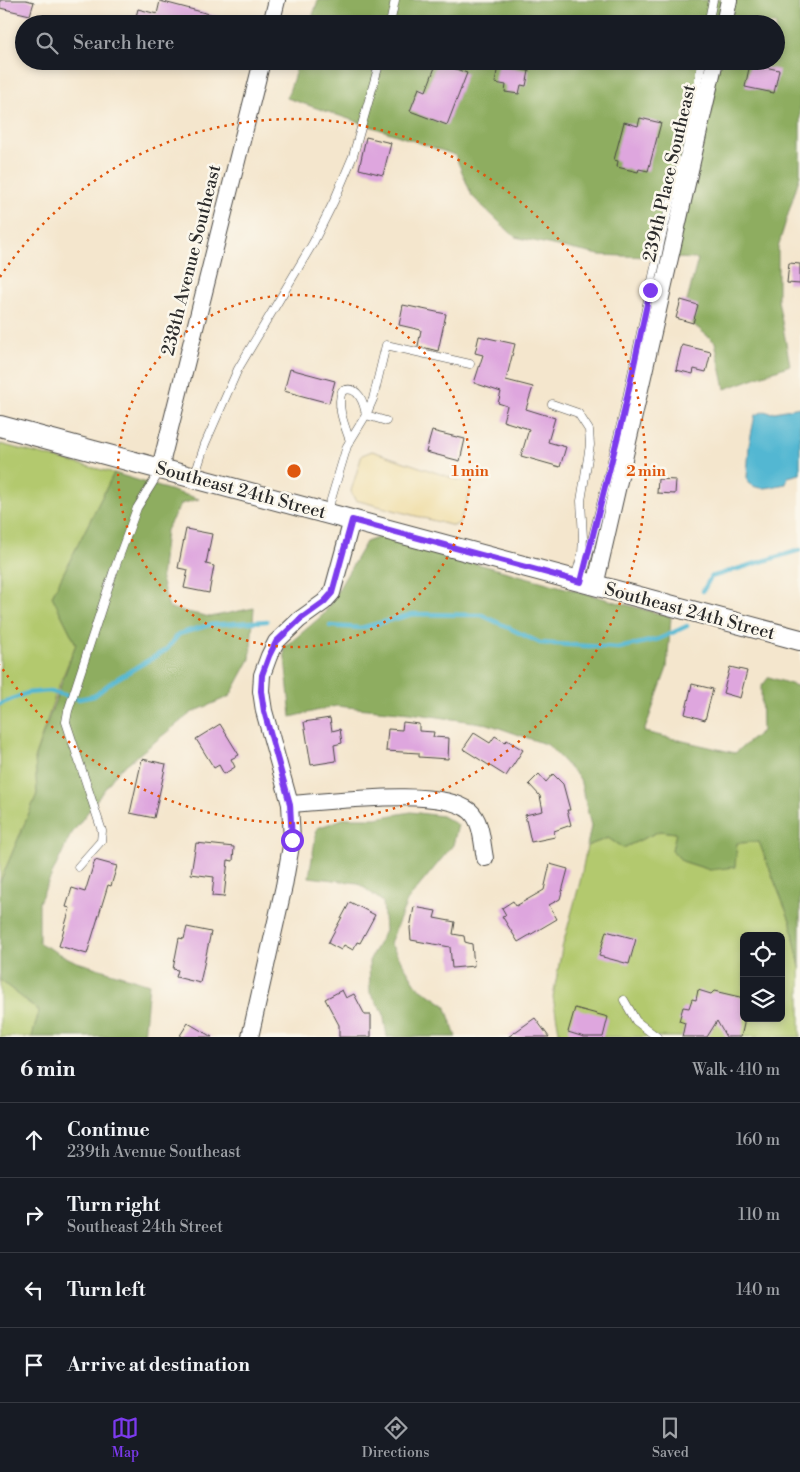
<!DOCTYPE html>
<meta charset="utf-8">
<style>
:root{--surface:#171b24;--page:#20242c;--text:#f1f3f6;--muted:#9ea1a6;--line:#363941;--accent:#7c3aed}
body{margin:0;font-family:"Libre Bodoni",serif;background:var(--page);color:var(--text)}
.controls{position:absolute;right:15px;bottom:15px;display:grid;overflow:hidden;border-radius:8px;box-shadow:0 2px 8px #0003}
.controls button{width:45px;height:45px;display:grid;place-items:center;padding:0;border:0;border-bottom:1px solid var(--line);background:var(--surface);color:var(--text);font:25px sans-serif}
.stop{position:absolute;width:15px;height:15px;margin:-11px;border:4px solid #7c3aed;border-radius:50%;background:#fff}
.stop.end{background:#7c3aed;border-color:#fff;box-shadow:0 1px 5px #0008}
.list{margin:0;padding:0;list-style:none}
h2{display:flex;justify-content:space-between;align-items:center;height:65px;margin:0;padding:0 20px;font-size:21px}
h2 small{font-size:16px;font-weight:400;color:var(--muted)}
.list li{display:grid;grid-template-columns:32px 1fr auto;gap:15px;align-items:center;box-sizing:border-box;height:75px;padding:0 20px;border-top:1px solid var(--line)}
.list b{display:block;font-size:19px;white-space:nowrap}
.list p{margin:0;font-size:16px;white-space:nowrap;color:var(--muted)}
.list em{font-size:16px;font-style:normal;color:var(--muted)}
.icon{flex:none;width:28px;height:28px;fill:none;stroke:currentColor;stroke-width:2;stroke-linecap:round;stroke-linejoin:round}
.map{position:relative;flex:none;width:800px;height:1037px;overflow:hidden}
.search{position:absolute;background:var(--surface);box-shadow:0 2px 8px #0003;left:15px;right:15px;top:15px;height:55px;display:flex;align-items:center;gap:12px;box-sizing:border-box;padding:0 18px;border-radius:28px;color:var(--muted);font-size:19px}
.sheet{height:365px;background:var(--surface)}
nav{display:flex;justify-content:space-around;align-items:center;box-sizing:border-box;height:70px;border-top:1px solid var(--line);background:var(--surface);font-size:14px;color:var(--muted)}
nav a{display:grid;justify-items:center;gap:2px}
nav .on{color:var(--accent)}
.map>svg:first-child{display:block}
</style>
<div class="map">
<svg width="800" height="1037" viewBox="0 0 800 1037">
<rect width="100%" height="100%" fill="#fbf7ec"/>
<filter id="ink" filterUnits="userSpaceOnUse"><feTurbulence type="fractalNoise" baseFrequency=".02" numOctaves="2"/><feDisplacementMap in="SourceGraphic" scale="10" xChannelSelector="R" yChannelSelector="G"/><feConvolveMatrix kernelMatrix="1 2 1 2 8 2 1 2 1" color-interpolation-filters="sRGB"/></filter>
<filter id="wash" filterUnits="userSpaceOnUse"><feTurbulence type="fractalNoise" baseFrequency=".0096" numOctaves="4" result="noise"/><feDisplacementMap in="SourceGraphic" scale="20" xChannelSelector="R" yChannelSelector="G"/><feGaussianBlur stdDeviation="1.12" result="paint"/><feColorMatrix in="noise" values="0 0 0 0 0 0 0 0 0 0 0 0 0 0 0 0 0 1.4 0 .05"/><feComposite in="paint" operator="in"/></filter>
<g filter="url(#wash)">
<rect width="100%" height="100%" fill="#f4e6cd"/>
<g fill="#b3c96e" stroke="#6f7a4c" fill-rule="evenodd">
<polygon points="0,444 114,473 52,596 76,644 56,693 35,756 37,794 0,882"/>
<path d="M660 831 676 833 672 850 682 861 710 870 737 843 759 842 791 923 800 968V1037H560L553 997 562 948 580 882 587 846 608 838 623 848ZM744 936H781V1018H744Z"/>
<polygon points="0,980 39,1011 32,1037 0,1037"/>
</g>
<g fill="#8ead61" stroke="#5c6c46">
<polygon points="318,0 800,0 800,175 778,247 778,300 790,365 725,389 715,342 683,316 698,259 599,255 515,237 472,196 455,155 287,98 299,61 776,61 776,24 310,24"/>
<polygon points="114,473 199,499 181,504 166,530 161,579 169,608 210,617 254,608 250,659 230,696 191,713 118,771 70,836 39,902 39,943 74,961 149,984 144,1037 32,1037 39,1011 0,980 0,882 37,794 35,756 76,644 52,596"/>
<polygon points="380,537 671,617 667,668 644,732 735,753 762,731 761,687 769,677 800,687 800,968 791,923 759,842 737,843 735,867 710,870 682,861 672,850 676,833 660,831 623,848 608,838 587,846 591,826 580,779 548,745 488,724 410,713 336,706 291,717 284,648 324,614 366,542"/>
<polygon points="411,812 442,816 458,825 453,845 407,901 390,943 417,986 445,1005 456,1037 387,1037 383,1012 370,993 369,961 385,931 383,902 358,883 309,877 317,828 346,818 376,818"/>
</g>
<polygon fill="#eeda9e" stroke="#8c8264" points="372,451 467,483 470,487 470,492 459,523 454,526 355,500 351,491 362,455"/>
<path fill="#53b7d2" stroke="#3f717e" d="M800 407V474L788 477 786 484C772 486 759 493 748 482L747 478 749 445 755 415 765 411 770 413Z"/>
<g fill="none" stroke-linecap="round" stroke-linejoin="round">
<g stroke="#53b7d2" stroke-width="4.5">
<polyline points="703,591 711,577 800,550"/>
<polyline points="330,626 361,628 413,614 482,615 540,643 619,648 659,639 687,626"/>
<polyline points="0,704 27,693 49,691 79,699 94,696 113,681 166,650 179,634 209,625 267,621"/>
</g>
</g>
<g id="blocks">
<g fill="#dea6de">
<polygon points="0,0 26,0 34,2 30,15 0,8"/>
<polygon points="160,1 232,20 232,24 134,24 138,9 157,14"/>
<polygon points="437,62 467,73 447,125 410,111 419,88 426,91"/>
<polygon points="750,64 779,70 774,93 745,87"/>
<polygon points="498,65 529,71 526,86 521,85 519,94 505,92 506,85 495,83"/>
<polygon points="640,118 661,123 648,171 639,169 638,172 617,167 618,161 614,160 624,122 638,126"/>
<polygon points="366,137 391,143 383,175 359,169"/>
<polygon points="789,263 800,264 800,284 787,283"/>
<polygon points="681,300 698,305 693,323 676,318"/>
<polygon points="403,305 446,314 438,351 418,346 421,330 399,325"/>
<polygon points="479,336 515,344 506,380 533,387 526,409 555,418 548,442 566,447 560,467 521,456 529,429 503,421 507,406 498,403 501,392 474,383 483,355 475,353"/>
<polygon points="682,345 711,352 706,372 694,369 693,374 676,370"/>
<polygon points="290,369 335,381 329,403 284,391"/>
<polygon points="432,431 465,439 460,461 426,452"/>
<polygon points="658,479 676,480 675,494 657,493"/>
<polygon points="186,529 212,534 206,564 214,566 209,593 184,588 188,570 178,568"/>
<polygon points="730,667 747,671 740,698 723,693"/>
<polygon points="692,684 713,689 705,720 685,714"/>
<polygon points="330,718 332,731 340,729 342,743 334,745 336,761 311,765 304,722"/>
<polygon points="403,722 419,724 419,731 434,732 433,737 449,738 448,759 419,757 419,753 386,751 388,729 402,730"/>
<polygon points="220,724 239,755 231,759 235,767 224,774 219,765 214,768 196,739"/>
<polygon points="474,733 490,743 495,736 505,742 507,740 523,750 506,776 463,749"/>
<polygon points="142,759 166,764 154,818 130,813"/>
<polygon points="539,774 546,782 553,774 563,784 570,810 567,810 571,825 554,831 555,837 531,842 525,815 543,811 540,796 529,784"/>
<polygon points="196,843 234,847 233,861 228,860 224,897 212,896 214,877 191,874"/>
<polygon points="95,860 117,866 111,886 108,885 87,954 59,946 70,908 66,907 72,888 85,892"/>
<polygon points="550,864 568,869 560,899 549,905 557,919 518,942 502,916 506,915 502,908 513,901 516,906 544,890"/>
<polygon points="350,902 375,915 360,943 357,942 353,950 344,945 341,950 328,943"/>
<polygon points="414,907 436,911 434,918 455,922 453,934 464,936 465,942 472,944 474,966 452,968 450,947 411,940 410,928"/>
<polygon points="187,927 211,932 200,983 176,977 178,970 173,969 179,938 184,939"/>
<polygon points="606,931 636,939 629,964 599,956"/>
<polygon points="342,990 346,998 354,994 365,1015 371,1015 371,1037 339,1037 339,1025 325,999"/>
<polygon points="698,990 711,994 714,991 744,998 744,1024 741,1037 726,1037 717,1021 707,1037 682,1037 685,1023 679,1021 683,1007 689,1008 692,999 696,1000"/>
<polygon points="575,1008 608,1017 603,1037 584,1037 568,1032"/>
<polygon points="535,1018 549,1037 508,1037"/>
<polygon points="188,1023 212,1037 179,1037"/>
</g>
</g>
</g>
<g filter="url(#ink)">
<use href="#blocks" fill-opacity="0" stroke="#494743" stroke-width="1"/>
<g fill="none" stroke-linecap="round" stroke-linejoin="round">
<g stroke="#494743" stroke-width="9">
<g id="service">
<polyline points="390,24 395,0"/>
<polyline points="708,24 713,0"/>
<polyline points="552,404 578,413 589,430 590,445 581,501 583,538 582,554 575,578"/>
<path d="M350 441C345 426 336 407 342 391 358 384 364 403 366 415L386 421"/>
<polyline points="194,478 205,444 238,369 313,243 334,201 353,156 380,61"/>
<polyline points="327,513 347,446 366,415 373,399 386,345 470,364"/>
<polyline points="582,580 623,416 661,239 679,170 687,147 702,61"/>
<polyline points="78,867 101,841 102,831 66,722 68,711 113,573 137,508 160,471"/>
<polyline points="624,1000 636,1021 657,1037"/>
</g>
</g>
<g stroke="#494743" stroke-width="18">
<g id="minor">
<polyline points="271,24 277,0"/>
<polyline points="724,24 729,0"/>
<polyline points="161,469 163,456 262,61"/>
<polyline points="595,586 715,61"/>
<path d="M290 804C330 802 440 786 470 811 482 821 482 844 485 858"/>
<polyline points="250,1037 284,886 292,840 290,804 264,711 261,691 262,675 269,656 276,642 299,620 324,602 332,593 352,520"/>
</g>
</g>
<g stroke="#494743" stroke-width="22">
<polyline id="tertiary" points="0,426 800,640"/>
</g>
<use href="#service" stroke="#fff" stroke-width="8"/>
<use href="#minor" stroke="#fff" stroke-width="16"/>
<use href="#tertiary" stroke="#fff" stroke-width="20"/>
</g>
</g>
<g fill="none" stroke-linecap="round" stroke-linejoin="round" filter="url(#ink)">
<polyline stroke="#7c3aed" stroke-width="6" points="292,840 290,804 264,711 261,691 262,675 269,656 276,642 299,620 324,602 332,593 352,520 581,582 623,416 650,290"/>
</g>
<g fill="none" stroke="#df570e" stroke-width="2.5" stroke-dasharray="2.5 5">
<circle cx="294" cy="471" r="176"/>
<path d="M0 277A352 352 0 1 1 0 665"/>
</g>
<g text-anchor="middle" stroke-width="5" stroke-linejoin="round" paint-order="stroke">
<g font-size="18" fill="#2b2b2b" stroke="#fbf7ec">
<text transform="translate(669 173) rotate(-77)" y="6">239th Place Southeast</text>
<text transform="translate(191 260) rotate(-76)" y="6">238th Avenue Southeast</text>
<text transform="translate(241 490) rotate(15)" y="6">Southeast 24th Street</text>
<text transform="translate(690 611) rotate(15)" y="6">Southeast 24th Street</text>
</g>
</g>
<circle cx="294" cy="471" r="8" fill="#df570e" stroke="#fbf7ec" stroke-width="2.5"/>
<g font-size="15" text-anchor="middle" font-weight="bold" fill="#df570e" stroke="#fbf7ec" stroke-width="5" stroke-linejoin="round" paint-order="stroke">
<text x="470" y="476">1 min</text>
<text x="646" y="476">2 min</text>
</g>
</svg>
<div class="controls">
<button><svg class="icon" aria-label="locate" viewBox="0 0 24 24"><circle cx="12" cy="12" r="6"/><path d="M12 2v4M12 18v4M2 12h4M18 12h4"/></svg></button>
<button><svg class="icon" aria-label="layers" viewBox="0 0 24 24"><path d="M12 4l9 5-9 5-9-5zM3 14l9 5 9-5"/></svg></button>
</div>
<div class="stop" style="left:292px;top:840px"></div>
<div class="stop end" style="left:650px;top:290px"></div>
<div class="search"><svg class="icon" aria-label="search" viewBox="0 0 24 24"><circle cx="10" cy="10" r="6"/><path d="M15 15l6 6"/></svg>Search here</div>
</div>
<section class="sheet">
<h2>6 min<small>Walk · 410 m</small></h2>
<ul class="list">
<li><svg class="icon" aria-label="ahead" viewBox="0 0 24 24"><path d="M12 20V5M6 11l6-6 6 6"/></svg><div><b>Continue</b><p>239th Avenue Southeast</p></div><em>160 m</em></li>
<li><svg class="icon" aria-label="right" viewBox="0 0 24 24"><path d="M7 20v-9h11M14 6l5 5-5 5"/></svg><div><b>Turn right</b><p>Southeast 24th Street</p></div><em>110 m</em></li>
<li><svg class="icon" aria-label="left" viewBox="0 0 24 24"><path d="M17 20v-9H6M10 6l-5 5 5 5"/></svg><div><b>Turn left</b></div><em>140 m</em></li>
<li><svg class="icon" aria-label="arrive" viewBox="0 0 24 24"><path d="M6 21V4h12l-3 4 3 4H6"/></svg><div><b>Arrive at destination</b></div></li>
</ul>
</section>
<nav>
<a class="on"><svg class="icon" aria-label="map" viewBox="0 0 24 24"><path d="M3 6l6-2 6 2 6-2v14l-6 2-6-2-6 2zM9 4v14M15 6v14"/></svg>Map</a>
<a><svg class="icon" aria-label="directions" viewBox="0 0 24 24"><path d="M12 3l9 9-9 9-9-9zM9 14v-3h6M13 9l2 2-2 2"/></svg>Directions</a>
<a><svg class="icon" aria-label="saved" viewBox="0 0 24 24"><path d="M7 4h10v16l-5-4-5 4z"/></svg>Saved</a>
</nav>
